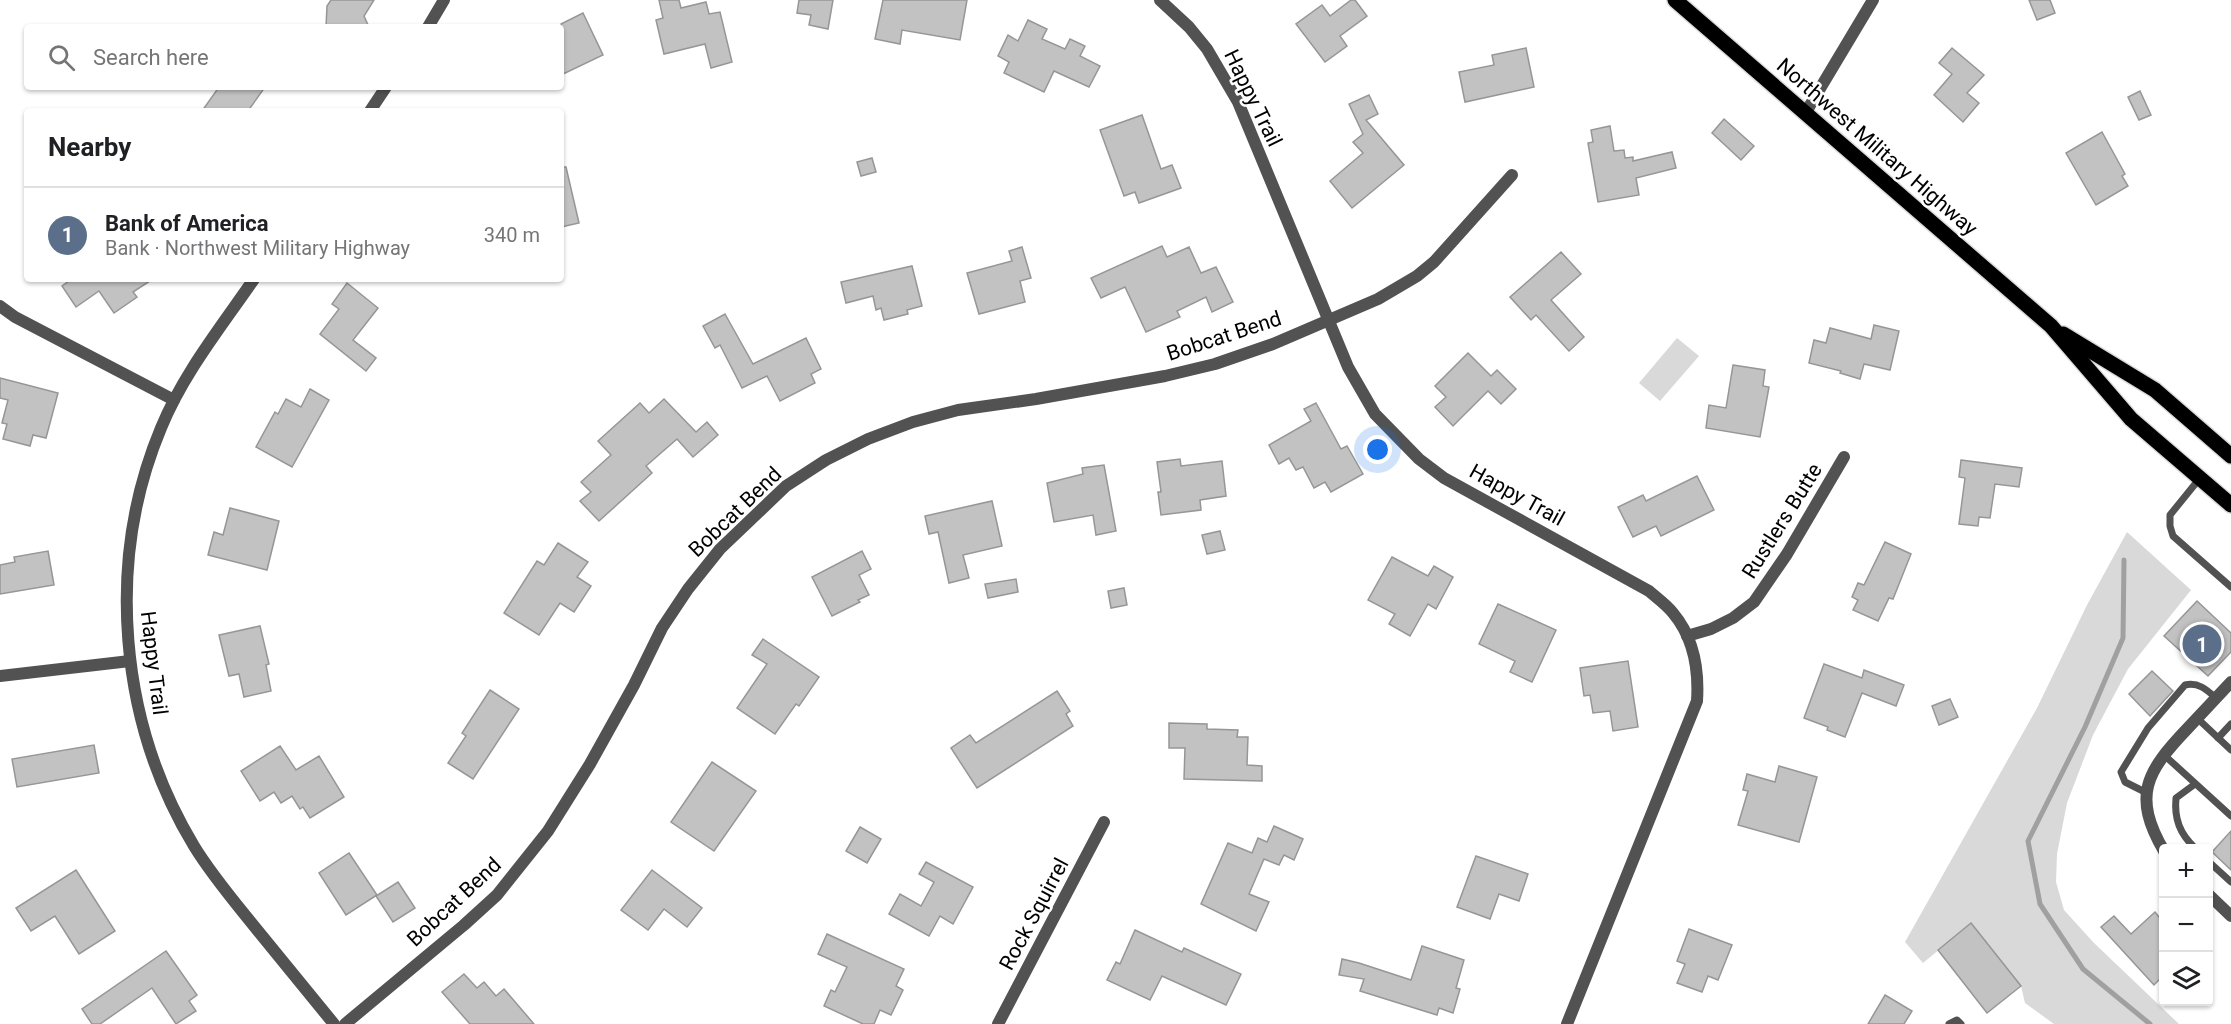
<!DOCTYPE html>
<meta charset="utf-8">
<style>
:root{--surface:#fff;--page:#f6f6f6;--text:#202124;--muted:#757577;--line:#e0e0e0;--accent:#000}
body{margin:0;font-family:Roboto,sans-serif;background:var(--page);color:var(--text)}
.controls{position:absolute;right:18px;bottom:18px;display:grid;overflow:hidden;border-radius:6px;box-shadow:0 2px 4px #0004}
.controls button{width:54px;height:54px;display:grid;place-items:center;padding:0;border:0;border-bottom:2px solid var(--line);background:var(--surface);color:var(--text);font:30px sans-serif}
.you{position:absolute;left:1378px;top:450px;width:21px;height:21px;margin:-15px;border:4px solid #fff;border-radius:50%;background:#1a73e8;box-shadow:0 0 0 9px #1a73e833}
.badge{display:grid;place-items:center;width:39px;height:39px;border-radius:50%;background:var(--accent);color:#fff;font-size:20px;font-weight:700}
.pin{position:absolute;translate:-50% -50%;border:3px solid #fff;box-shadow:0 2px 6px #0006}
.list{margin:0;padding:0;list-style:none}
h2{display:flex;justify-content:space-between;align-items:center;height:78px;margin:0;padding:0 24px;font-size:26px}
h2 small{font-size:20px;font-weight:400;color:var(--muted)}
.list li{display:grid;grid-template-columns:39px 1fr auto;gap:18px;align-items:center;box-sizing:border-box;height:96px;padding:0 24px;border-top:2px solid var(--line)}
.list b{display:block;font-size:22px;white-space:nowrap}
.list p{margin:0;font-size:20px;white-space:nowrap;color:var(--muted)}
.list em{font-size:20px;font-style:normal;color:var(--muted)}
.icon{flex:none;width:33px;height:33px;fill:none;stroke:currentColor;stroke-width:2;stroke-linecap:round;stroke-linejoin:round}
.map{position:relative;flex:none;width:2231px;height:1024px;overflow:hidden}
.search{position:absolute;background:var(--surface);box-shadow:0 2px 4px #0004;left:24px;top:24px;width:540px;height:66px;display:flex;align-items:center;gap:15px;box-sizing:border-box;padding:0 21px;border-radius:6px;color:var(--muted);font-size:22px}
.panel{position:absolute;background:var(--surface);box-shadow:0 2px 4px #0004;left:24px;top:108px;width:540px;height:174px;border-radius:6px}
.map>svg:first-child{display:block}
</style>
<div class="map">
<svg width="2231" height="1024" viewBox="0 0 2231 1024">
<rect width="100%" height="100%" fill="#fff"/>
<g fill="#d9d9d9">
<polygon points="1677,338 1699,356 1660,401 1639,383"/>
<polygon points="2127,532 2191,590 2128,669 2093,735 2067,803 2057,854 2056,882 2064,910 2094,943 2179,1024 2054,1024 2025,1003 2021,986 1971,923 1923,963 1905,942 2037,708 2087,605"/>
</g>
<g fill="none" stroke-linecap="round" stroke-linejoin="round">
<polyline stroke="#a0a0a0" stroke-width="5" points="2124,560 2123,638 2085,727 2028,841 2040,904 2083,969 2150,1024"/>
</g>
<g fill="#c2c2c2" stroke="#969696" stroke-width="1.5">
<polygon points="331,0 374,0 364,16 369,27 326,27 327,6"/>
<polygon points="659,0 679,0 681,8 706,2 709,14 720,12 732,62 711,68 705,44 664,54 656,20 663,18"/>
<polygon points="799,0 833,0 828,29 809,25 811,15 797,13"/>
<polygon points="883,0 967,0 960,40 902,30 900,44 875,39"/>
<polygon points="1351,0 1355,0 1367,16 1340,36 1347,46 1325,62 1296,24 1322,5 1330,16"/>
<polygon points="2029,0 2050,0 2055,13 2037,20"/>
<polygon points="583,13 603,55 561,75 561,24"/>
<polygon points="1028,20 1047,29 1042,39 1065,49 1070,39 1085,46 1080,56 1100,66 1089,87 1054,71 1044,92 1004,73 1009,62 998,56 1008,35 1018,41"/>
<polygon points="1526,48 1534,87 1465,102 1459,72 1494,65 1492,55"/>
<polygon points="1952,48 1984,75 1967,93 1979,103 1963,122 1934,95 1952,74 1939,63"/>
<polygon points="219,87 265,87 248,111 202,111"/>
<polygon points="2140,91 2151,115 2139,120 2128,97"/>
<polygon points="1369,95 1378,114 1366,120 1404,165 1352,208 1330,181 1363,153 1353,142 1363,134 1349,104"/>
<polygon points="1142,115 1161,169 1172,165 1181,188 1139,203 1135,192 1124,196 1100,130"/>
<polygon points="1724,119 1754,146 1741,160 1712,133"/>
<polygon points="1610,126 1614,151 1624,150 1625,158 1633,157 1633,161 1672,152 1676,168 1636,178 1639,195 1598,202 1588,143 1593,142 1591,130"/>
<polygon points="2102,132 2125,174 2122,176 2128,186 2096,205 2066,153"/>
<polygon points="872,158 876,172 861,176 857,162"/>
<polygon points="561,167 566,167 579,223 561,227"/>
<polygon points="1162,246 1167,257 1189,247 1201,273 1216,267 1233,302 1212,312 1206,297 1177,311 1180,317 1146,332 1125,287 1101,298 1091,278"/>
<polygon points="1022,247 1031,278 1020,281 1025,302 979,314 967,273 1012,261 1009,251"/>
<polygon points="1561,252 1581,274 1551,300 1584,337 1569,351 1536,315 1531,320 1510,297"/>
<polygon points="912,266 922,306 907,310 908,314 884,320 881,308 876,310 873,296 846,303 841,282"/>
<polygon points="72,279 153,279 133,292 137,297 114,313 99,291 76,307 62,286"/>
<polygon points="347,283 378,308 353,340 376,358 366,371 320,334 339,309 332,304"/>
<polygon points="725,314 753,364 806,338 821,369 811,374 815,383 780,401 767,376 742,388 720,345 715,348 703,326"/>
<polygon points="1874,325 1899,331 1890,370 1864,364 1860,379 1840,373 1841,371 1809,363 1814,340 1826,343 1830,328 1871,339"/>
<polygon points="1468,353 1491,376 1497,370 1516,389 1501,404 1488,391 1453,426 1435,407 1446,397 1435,386"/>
<polygon points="1733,365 1765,370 1763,386 1769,387 1760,437 1706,428 1709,405 1726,408"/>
<polygon points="0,378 58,393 46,438 33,435 30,446 3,439 7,424 2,423 8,400 0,398"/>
<polygon points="310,389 329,400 292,467 256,447 275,412 278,414 286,399 301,407"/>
<polygon points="664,399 696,432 707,422 718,435 693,457 677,439 646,466 652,473 599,521 580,501 591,492 581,482 611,455 598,441 640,403 649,413"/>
<polygon points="1316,403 1341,449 1347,446 1363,474 1331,492 1325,482 1314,488 1303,467 1296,470 1289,458 1279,464 1269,445 1311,421 1304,409"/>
<polygon points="1180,459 1181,466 1222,461 1226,496 1200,500 1201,510 1161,515 1158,492 1161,492 1157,462"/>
<polygon points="1961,460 2022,468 2019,487 1995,484 1990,518 1979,517 1978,526 1959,524 1965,478 1959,477"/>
<polygon points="1104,465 1116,531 1096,535 1093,515 1054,522 1047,483 1083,474 1082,468"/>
<polygon points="1697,476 1714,510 1661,536 1656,526 1633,537 1618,507 1643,495 1646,501"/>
<polygon points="992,501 1002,546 963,555 969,578 949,583 938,532 929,534 925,516"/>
<polygon points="230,508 279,521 267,570 208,555 214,532 223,535"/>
<polygon points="1220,531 1225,550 1207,554 1202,535"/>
<polygon points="1885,542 1911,554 1893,599 1889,598 1878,621 1853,610 1858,600 1852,597 1858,583 1864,585"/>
<polygon points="558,543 588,562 577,577 591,586 574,612 560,603 539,635 504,613 537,561 544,565"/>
<polygon points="48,551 54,585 0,594 0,565 15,562 14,557"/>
<polygon points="862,551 871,569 859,575 869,595 858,600 860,602 832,616 812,577"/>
<polygon points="1392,557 1428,576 1434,566 1453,577 1436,609 1428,604 1410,636 1389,624 1395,614 1368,600"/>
<polygon points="1016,579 1018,592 988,598 985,584"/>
<polygon points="1124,588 1127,605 1111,608 1108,591"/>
<polygon points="2197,601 2231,633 2231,652 2208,676 2164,636"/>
<polygon points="1498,604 1556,630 1532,682 1510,672 1515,661 1479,644"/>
<polygon points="260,626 269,664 266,665 271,691 244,697 239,674 229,676 219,635"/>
<polygon points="763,639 819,677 799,706 796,704 775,734 737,708 767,664 752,655"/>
<polygon points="1628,661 1638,727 1613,731 1610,711 1593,713 1590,695 1584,696 1580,668"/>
<polygon points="1824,664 1862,678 1864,670 1904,685 1896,706 1862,693 1845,737 1827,730 1828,727 1804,718"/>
<polygon points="2152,671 2173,691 2150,716 2129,694"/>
<polygon points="490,690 519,709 473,779 448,763 466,736 462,733"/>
<polygon points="1057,691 1070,711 1066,714 1073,726 977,788 951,748 970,735 976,743"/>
<polygon points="1950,699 1958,717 1939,725 1932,706"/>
<polygon points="1169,723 1207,724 1207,729 1238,730 1237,737 1248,737 1247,765 1262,766 1262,781 1184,779 1185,748 1169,748"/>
<polygon points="94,745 99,773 17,787 12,759"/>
<polygon points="280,746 296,770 319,756 344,797 310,818 303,807 300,809 292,796 281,803 274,792 260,801 241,771"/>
<polygon points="712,762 756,791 714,851 671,822"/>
<polygon points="1779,766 1817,777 1799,842 1738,825 1748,791 1743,790 1747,774 1775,782"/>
<polygon points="1274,826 1303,839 1294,860 1284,855 1279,865 1264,859 1249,894 1269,902 1256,931 1201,904 1228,843 1252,853 1258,838 1267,842"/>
<polygon points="860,827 881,839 867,863 846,851"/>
<polygon points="2231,831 2231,870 2212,852"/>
<polygon points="349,853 377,895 346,915 319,873"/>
<polygon points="1476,856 1528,874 1519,901 1499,894 1490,919 1457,907"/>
<polygon points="926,862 973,887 953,924 940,916 929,936 889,914 900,894 921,906 934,882 919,874"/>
<polygon points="76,870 115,931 79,954 55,916 31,931 16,908"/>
<polygon points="652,870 702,908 687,927 664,909 648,930 621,910"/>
<polygon points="398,882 415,908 393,922 376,896"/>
<polygon points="2155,912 2163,922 2163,976 2154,985 2101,927 2114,916 2131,934"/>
<polygon points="1971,923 2021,986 1987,1013 1938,950"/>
<polygon points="1689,929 1732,945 1718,980 1708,976 1702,992 1677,983 1685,964 1677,961"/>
<polygon points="1135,930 1182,952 1184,948 1241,974 1226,1005 1162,976 1150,1000 1107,980 1116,962 1120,964"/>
<polygon points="827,934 904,969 896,986 903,990 891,1015 880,1010 874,1024 863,1024 824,1006 831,990 835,992 847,967 818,954"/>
<polygon points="1422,946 1464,960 1456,988 1460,989 1453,1013 1439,1008 1437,1015 1360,991 1364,979 1339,975 1342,959 1359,963 1411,980"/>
<polygon points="166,951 197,995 189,1001 196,1011 176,1024 152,988 100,1024 92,1024 82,1009"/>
<polygon points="464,974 477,988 484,982 496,996 504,989 534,1024 470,1024 442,992"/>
<polygon points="1885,995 1912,1011 1904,1024 1868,1024"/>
</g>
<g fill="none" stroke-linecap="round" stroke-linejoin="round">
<g stroke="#dbdbdb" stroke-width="18">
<g id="primary">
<polyline points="1675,0 2051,326 2131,419 2231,505"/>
<polyline points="2063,334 2155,390 2231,456"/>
</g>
</g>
<g stroke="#525252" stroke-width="7">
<polyline points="2200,478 2170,515 2170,526 2173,536 2231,587"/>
<polyline points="2197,718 2231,750"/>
<polyline points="2218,738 2231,724"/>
<polyline points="2163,754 2231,816"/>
<path d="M2195 784 2176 798C2174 819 2180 834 2195 848"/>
<path d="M2147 793 2125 782 2121 772 2148 728 2185 685C2198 682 2206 689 2216 698"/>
<polyline points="2208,861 2231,882"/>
<polyline points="1949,1024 1957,1020 1961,1024"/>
</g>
<g stroke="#525252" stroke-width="12">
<path d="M1160 0 1189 27 1207 49 1238 102 1348 367 1375 414 1419 459 1444 478 1649 591C1657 598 1667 605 1673 613 1694 638 1699 670 1697 701L1567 1024"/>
<polyline points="428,27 444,0"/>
<polyline points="370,111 386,87"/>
<polyline points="1806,112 1873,0"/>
<path d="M254 279C221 327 183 374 161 428 105 562 119 722 194 846 211 874 233 900 254 926 280 958 307 991 334 1024"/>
<polyline points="0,306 15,317 174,400"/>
<polyline points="1687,636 1711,629 1733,618 1754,602 1787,554 1844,457"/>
<polyline points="0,676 130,661"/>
<path d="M2164 851C2132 796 2146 772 2187 729 2201 714 2216 698 2231 682"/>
<polyline points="2208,894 2231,916"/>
<polyline points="345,1024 464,925 497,895 548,831 590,764 634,685 662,628 688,589 720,549 786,486 826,460 868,439 913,422 958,410 1036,399 1165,376 1215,364 1273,344 1378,299 1417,276 1434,262 1512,175"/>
<polyline points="998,1024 1104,822"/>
</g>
<use href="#primary" stroke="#000" stroke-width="15"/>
</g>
<g text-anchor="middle" stroke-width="5" stroke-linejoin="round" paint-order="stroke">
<g font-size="21" fill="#000" stroke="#fff">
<text transform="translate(1253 98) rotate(64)" y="7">Happy Trail</text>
<text transform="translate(1877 147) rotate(41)" y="7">Northwest Military Highway</text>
<text transform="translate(1224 336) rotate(-18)" y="7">Bobcat Bend</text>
<text transform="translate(1517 495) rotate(29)" y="7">Happy Trail</text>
<text transform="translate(735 512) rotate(-44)" y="7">Bobcat Bend</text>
<text transform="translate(1782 521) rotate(-58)" y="7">Rustlers Butte</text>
<text transform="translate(154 663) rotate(83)" y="7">Happy Trail</text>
<text transform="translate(454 902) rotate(-43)" y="7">Bobcat Bend</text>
<text transform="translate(1034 914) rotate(-62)" y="7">Rock Squirrel</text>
</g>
</g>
</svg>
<div class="controls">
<button>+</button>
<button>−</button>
<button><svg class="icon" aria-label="layers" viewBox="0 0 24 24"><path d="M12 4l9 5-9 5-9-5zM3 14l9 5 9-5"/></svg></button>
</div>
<div class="you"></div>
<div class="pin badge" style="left:2202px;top:644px;background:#5c6f8a">1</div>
<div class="search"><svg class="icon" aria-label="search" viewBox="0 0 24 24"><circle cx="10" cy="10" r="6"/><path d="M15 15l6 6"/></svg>Search here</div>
<section class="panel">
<h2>Nearby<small></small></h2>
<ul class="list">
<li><span class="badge" style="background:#5c6f8a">1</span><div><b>Bank of America</b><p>Bank · Northwest Military Highway</p></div><em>340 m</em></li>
</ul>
</section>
</div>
